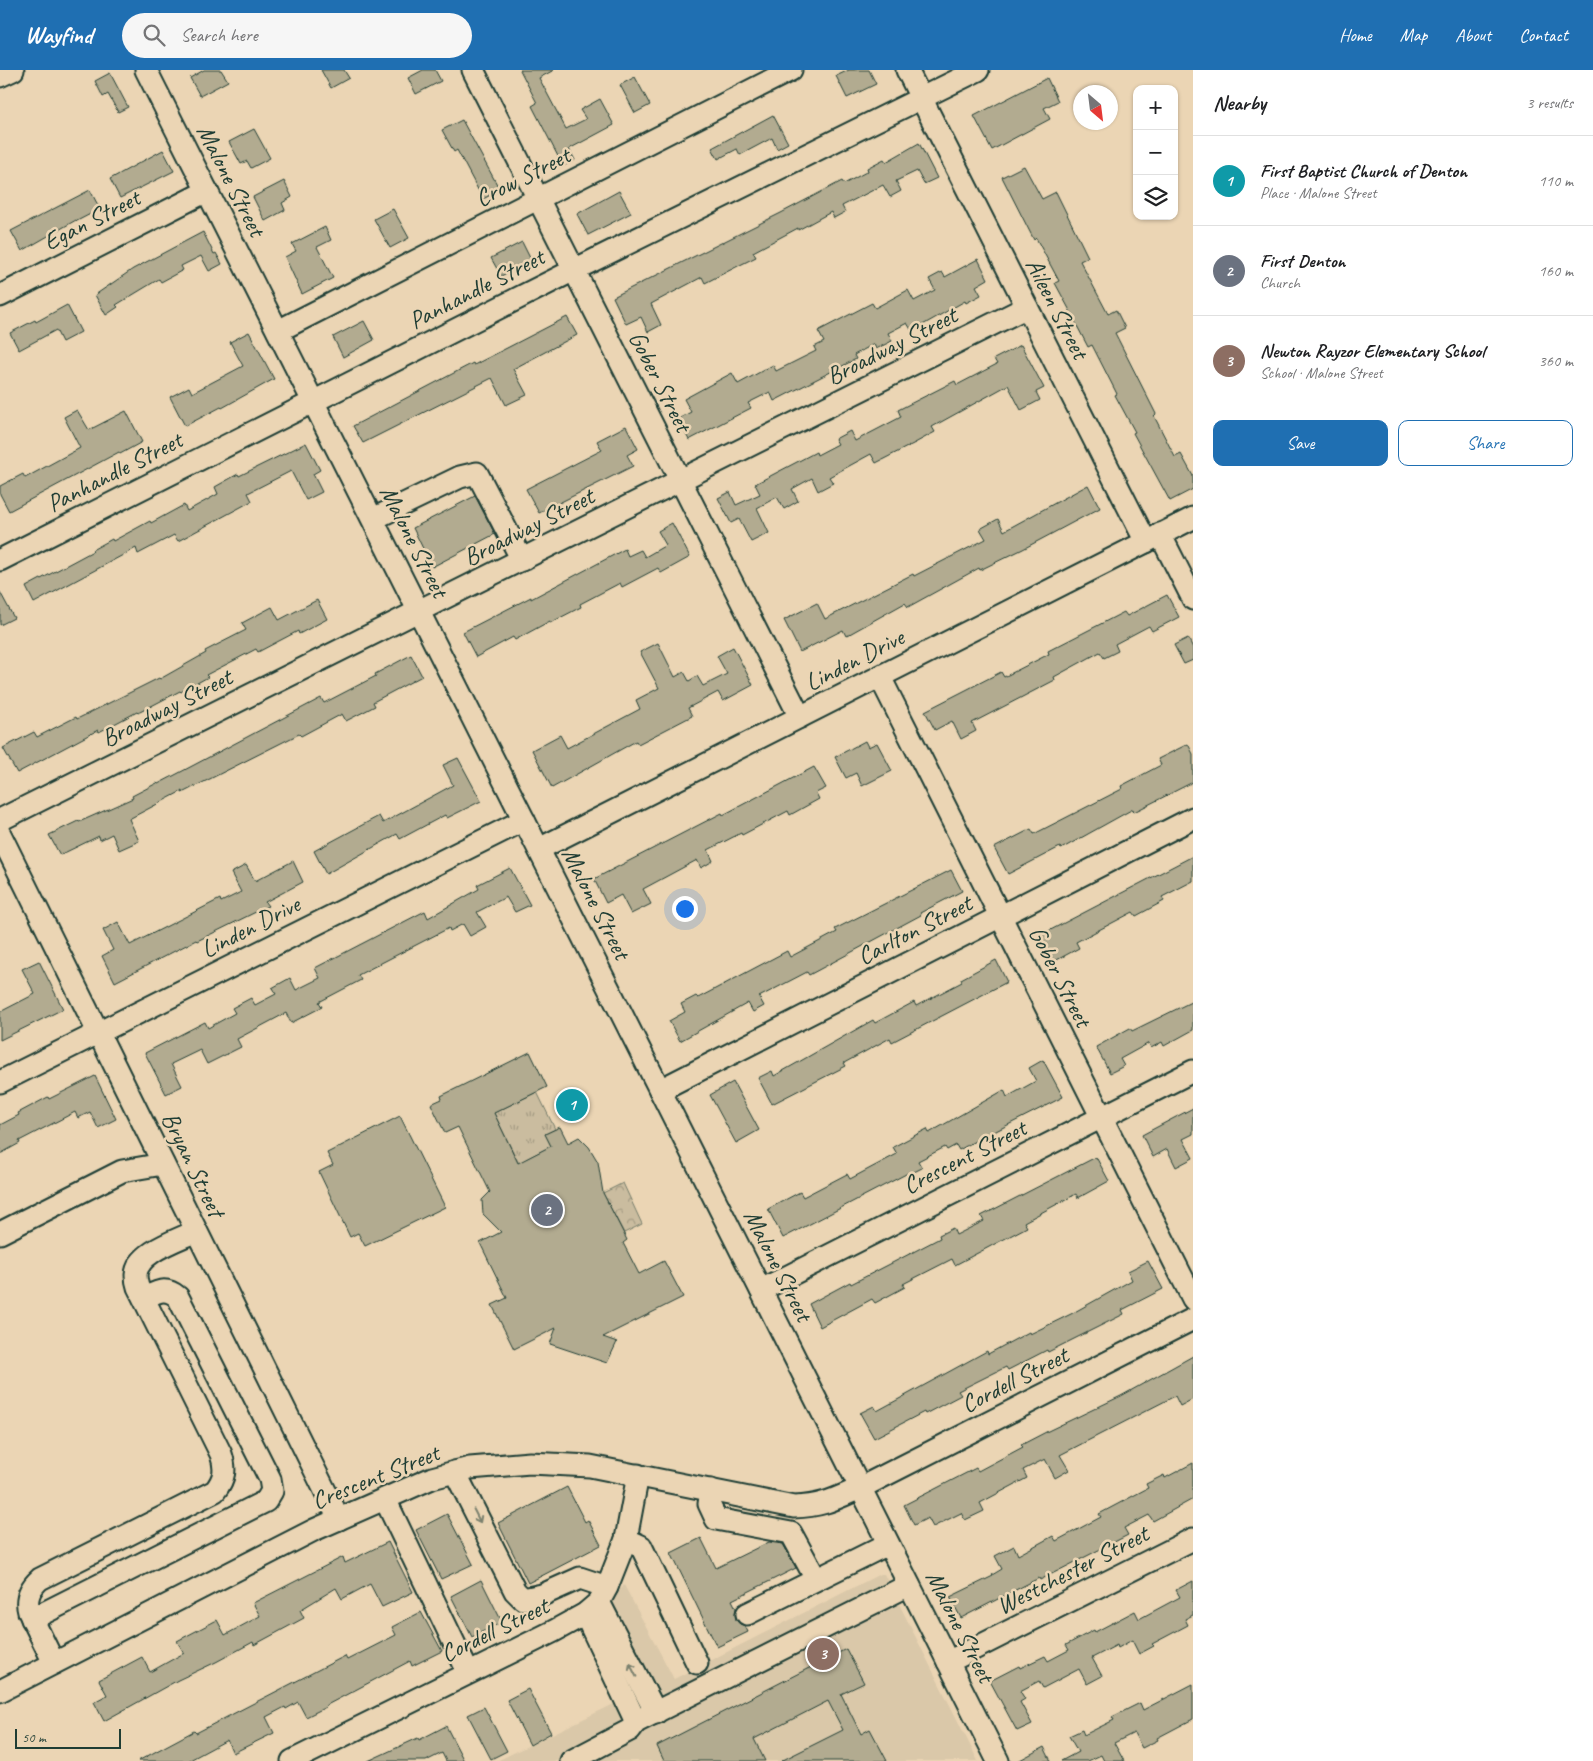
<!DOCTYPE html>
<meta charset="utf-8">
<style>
:root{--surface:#fff;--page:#f6f6f6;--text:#202124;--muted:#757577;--line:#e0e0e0;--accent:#1f6fb2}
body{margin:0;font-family:Caveat,sans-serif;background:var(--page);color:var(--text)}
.controls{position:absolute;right:15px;top:15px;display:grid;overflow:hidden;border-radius:10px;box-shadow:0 1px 4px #0004}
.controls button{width:45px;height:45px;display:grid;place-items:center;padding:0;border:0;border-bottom:1px solid var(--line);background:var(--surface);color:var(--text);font:25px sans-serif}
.compass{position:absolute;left:1073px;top:15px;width:45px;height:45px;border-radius:50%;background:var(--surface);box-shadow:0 1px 4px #0004;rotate:152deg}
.scale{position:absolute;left:15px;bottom:12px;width:106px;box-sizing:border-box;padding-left:5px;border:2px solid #1f3d34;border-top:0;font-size:14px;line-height:18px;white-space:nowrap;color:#1f3d34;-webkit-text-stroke:4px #ebd5b4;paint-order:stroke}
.you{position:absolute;left:684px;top:838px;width:18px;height:18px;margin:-12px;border:4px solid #fff;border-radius:50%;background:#1a73e8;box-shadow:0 0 0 8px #1a73e833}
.badge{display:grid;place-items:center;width:32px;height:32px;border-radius:50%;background:var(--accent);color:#fff;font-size:16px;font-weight:700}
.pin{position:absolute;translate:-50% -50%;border:2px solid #fff;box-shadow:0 1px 5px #0006}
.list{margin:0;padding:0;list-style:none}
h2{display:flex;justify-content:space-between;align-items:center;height:65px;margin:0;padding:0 20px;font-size:21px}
h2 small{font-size:16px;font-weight:400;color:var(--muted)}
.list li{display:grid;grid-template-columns:32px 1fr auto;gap:15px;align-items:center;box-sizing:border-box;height:90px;padding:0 20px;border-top:1px solid var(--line)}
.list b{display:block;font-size:19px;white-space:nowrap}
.list p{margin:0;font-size:16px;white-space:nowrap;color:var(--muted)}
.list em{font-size:16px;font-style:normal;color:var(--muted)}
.actions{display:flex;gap:10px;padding:15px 20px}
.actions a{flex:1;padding:11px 0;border:1px solid var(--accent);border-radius:10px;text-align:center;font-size:18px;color:var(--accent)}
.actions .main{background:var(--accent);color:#fff}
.icon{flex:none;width:28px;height:28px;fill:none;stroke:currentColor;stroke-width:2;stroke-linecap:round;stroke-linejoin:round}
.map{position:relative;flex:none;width:1193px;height:1691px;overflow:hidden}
header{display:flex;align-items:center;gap:30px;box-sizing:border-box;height:70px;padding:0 25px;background:var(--accent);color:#fff}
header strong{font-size:24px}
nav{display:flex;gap:28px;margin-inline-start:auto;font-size:18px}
.search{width:350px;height:45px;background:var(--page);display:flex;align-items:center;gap:12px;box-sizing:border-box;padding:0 18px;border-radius:28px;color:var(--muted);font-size:19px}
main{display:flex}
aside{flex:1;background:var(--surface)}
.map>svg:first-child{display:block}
</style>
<header>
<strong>Wayfind</strong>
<div class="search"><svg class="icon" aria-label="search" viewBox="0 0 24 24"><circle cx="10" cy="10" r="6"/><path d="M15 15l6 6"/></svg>Search here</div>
<nav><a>Home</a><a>Map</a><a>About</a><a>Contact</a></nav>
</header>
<main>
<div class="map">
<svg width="1193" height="1691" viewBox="0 0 1193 1691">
<defs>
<pattern id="grass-tufts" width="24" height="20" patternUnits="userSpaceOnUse" patternTransform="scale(1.25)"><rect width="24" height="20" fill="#cabc9f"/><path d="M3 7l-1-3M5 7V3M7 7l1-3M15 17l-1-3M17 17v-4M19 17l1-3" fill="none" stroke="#a39a82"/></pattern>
<pattern id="park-crowns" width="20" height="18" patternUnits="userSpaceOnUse" patternTransform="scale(1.25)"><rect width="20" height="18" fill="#cabc9f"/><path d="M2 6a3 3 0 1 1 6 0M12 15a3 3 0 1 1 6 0" fill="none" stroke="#a39a82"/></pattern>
</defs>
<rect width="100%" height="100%" fill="#ebd5b4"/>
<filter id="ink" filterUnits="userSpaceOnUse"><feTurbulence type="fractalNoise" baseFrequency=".02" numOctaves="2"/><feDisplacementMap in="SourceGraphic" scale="10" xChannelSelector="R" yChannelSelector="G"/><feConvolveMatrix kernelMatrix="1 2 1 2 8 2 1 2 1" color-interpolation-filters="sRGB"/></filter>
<g filter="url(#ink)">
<polygon fill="#dac8a9" points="880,1504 884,1504 978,1691 497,1691 618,1632 579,1559 598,1543 624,1515 674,1609"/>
<polygon fill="url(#grass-tufts)" stroke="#747c6a" points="537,1022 555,1059 545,1064 551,1076 526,1089 520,1096 494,1043"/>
<polygon fill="url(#park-crowns)" stroke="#747c6a" points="623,1113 642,1154 624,1163 603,1123"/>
<g fill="#b2ab90" stroke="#1f3d34">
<polygon points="204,0 221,0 228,11 200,26 190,8"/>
<polygon points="321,0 344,0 349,8 331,18"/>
<polygon points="423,0 435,0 441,11 416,24 408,8"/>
<polygon points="520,0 554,0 539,8 566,59 586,49 580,40 600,29 614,55 569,79 575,90 563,96 532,36 537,33"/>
<polygon points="849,0 869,0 876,14 847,28 836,6"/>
<polygon points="110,3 128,37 118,42 108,24 103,27 95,11"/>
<polygon points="635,7 650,35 635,43 620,15"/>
<polygon points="1047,8 1058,31 1044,38 1050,49 992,80 974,46"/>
<polygon points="773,45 788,73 777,79 772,68 740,85 737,79 718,89 712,78"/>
<polygon points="462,50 500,120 483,129 457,80 454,82 442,60"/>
<polygon points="254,59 270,88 251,98 247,91 241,94 229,72"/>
<polygon points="919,73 937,108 924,114 917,101 896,111 901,121 890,127 883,115 842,136 845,142 834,148 831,142 798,160 798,158 753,182 756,187 742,194 705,213 702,207 651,234 661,255 648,262 641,247 626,254 613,227 781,143 842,111 844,114 868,101 867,98 884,89 886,92"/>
<polygon points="163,80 174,101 120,128 110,109"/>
<polygon points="1024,96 1042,129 1056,122 1088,187 1080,191 1108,244 1116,240 1125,258 1115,263 1156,344 1154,346 1175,387 1181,384 1193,406 1193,419 1170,431 1133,363 1135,362 1115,325 1117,324 1092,275 1088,277 1074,250 1075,250 1055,213 1059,211 1036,168 1034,170 1002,107"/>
<polygon points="284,111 292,127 282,133 285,140 265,151 253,127"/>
<polygon points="90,120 100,139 77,151 76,150 22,181 11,161"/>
<polygon points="619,121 631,143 588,165 577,144"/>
<polygon points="393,139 409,168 390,178 374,149"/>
<polygon points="325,157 331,170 317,177 333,208 302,224 285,187 296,181 292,174"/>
<polygon points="203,162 214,184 216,183 222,194 209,201 201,186 181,196 183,200 161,212 159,209 116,235 118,237 106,245 95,225 133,199"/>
<polygon points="522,172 531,190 501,206 491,188"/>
<polygon points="978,189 988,209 976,216 981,225 966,233 965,231 912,261 907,253 888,263 892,271 876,279 874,274 854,285 856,289 774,331 770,322 748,333 751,338 689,370 678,349 691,342 684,329 732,303 738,314 773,295 776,301 816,281 814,277 824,272 818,261 872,233 875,238 908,220 914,231 935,220 929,209 942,202 945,207"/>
<polygon points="67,235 81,262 62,272 56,260 19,280 10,263 35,250 36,252"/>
<polygon points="567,247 577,265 513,299 527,325 506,335 492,308 363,373 353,356 473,293 474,295"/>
<polygon points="364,251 374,270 343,287 333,267"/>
<polygon points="249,262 274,309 222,338 221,337 185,356 170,327 189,317 192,323 243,296 230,272"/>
<polygon points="1021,275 1044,318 1036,322 1040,330 1021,340 1008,315 932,357 935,362 915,373 876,393 871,384 829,407 833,413 818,421 812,408 792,419 798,431 784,439 777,427 757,438 769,463 751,472 739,449 731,453 718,428 730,422 736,435 760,424 755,414 816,382 817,385 838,374 835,369 850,361 855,371 901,347 898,340 955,311 957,315 997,294 994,289"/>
<polygon points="77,340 89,360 126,341 142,372 120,384 119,382 9,441 0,424 0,416 23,404 25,408 80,378 64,347"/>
<polygon points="626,356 638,379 627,385 633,396 539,443 526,419 602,380 597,371"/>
<polygon points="306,373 320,400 313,404 322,422 306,430 291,401 248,423 252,431 178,471 174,465 138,484 136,478 34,533 26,517 93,481 92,480 112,469 113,471 150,451 151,453 184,435 187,441 218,424 215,417 238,404 239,406"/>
<polygon points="1088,415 1100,438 1023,479 980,500 979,498 908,537 905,533 846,566 843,560 800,582 784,550 817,533 825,549 913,504 914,506 986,469 980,459 998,449 1004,461"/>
<polygon points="475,426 495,464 432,497 413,458"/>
<polygon points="672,453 690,487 661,503 658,498 622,517 620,513 580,534 581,537 550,553 550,551 515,570 513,567 476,587 463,562 531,527 531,529 625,479 628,486 641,480 645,487 666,475 658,461"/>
<polygon points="0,522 14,548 0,555"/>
<polygon points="1167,525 1179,547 1152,561 1149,556 1115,574 1118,581 1104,588 1100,582 1054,607 1055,610 972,653 976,661 961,669 952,651 935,660 925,641 1001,602 1004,607 1049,584 1048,581 1124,542 1127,546"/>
<polygon points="317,530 327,549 299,564 298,561 258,582 256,579 206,605 208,607 181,622 180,621 138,643 137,642 99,662 98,660 17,703 3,678 34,662 37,667 76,647 77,649 159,608 160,609 206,583 205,581 246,560 242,553 272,537 279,550"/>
<polygon points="1188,568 1193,578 1193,590 1184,594 1174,575"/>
<polygon points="658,573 675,607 684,602 689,611 697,606 703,616 727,604 717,586 733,577 753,615 723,631 718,622 688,638 692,646 638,674 636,671 552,718 532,680 560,665 567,678 640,639 636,630 659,618 640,582"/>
<polygon points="411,585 422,606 373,632 375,636 346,651 342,644 301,666 299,664 182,723 182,721 129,749 139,771 119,780 112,764 100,770 99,766 60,785 49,765 78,751 79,752 133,728 132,726 157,713 158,714 321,628 324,633 376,606 375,604"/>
<polygon points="865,671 868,677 877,673 892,701 862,716 856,703 846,708 835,687"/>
<polygon points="1188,674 1193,684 1193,712 1134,742 1133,739 1061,779 1060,777 1008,804 994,778 1031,759 1034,764 1122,719 1121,716 1161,695 1158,689"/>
<polygon points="458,688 481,731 447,748 445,745 400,769 397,764 326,804 314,781 379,746 383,753 453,715 443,695"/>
<polygon points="814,697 826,718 816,723 819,729 790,745 788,741 742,765 741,763 708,780 713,791 701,798 697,790 643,819 651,834 631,844 621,825 606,833 594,809 722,743 723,745"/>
<polygon points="1193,786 1193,811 1162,827 1164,831 1136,846 1133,842 1076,872 1079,878 1053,892 1039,866"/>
<polygon points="293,791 303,812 265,832 268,836 197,871 196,870 115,912 102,886 113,880 103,860 118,852 130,875 220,829 221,832 241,822 231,803 246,795 255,811"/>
<polygon points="510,798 530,835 515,842 506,827 477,842 486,857 470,866 463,854 450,861 449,858 358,905 361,910 319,932 322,937 291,953 286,943 237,969 241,977 207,994 200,980 171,994 182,1016 166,1024 145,983 205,952 208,958 235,943 232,938 251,928 255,935 276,924 272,918 290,908 296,920 320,908 315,898 425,841 428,848 479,819 477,815"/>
<polygon points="951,800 962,821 920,843 921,845 809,905 807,902 759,927 764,936 753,942 748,933 680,971 669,951 685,942 681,934 696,926 698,928 787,881 790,887 837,862 835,859"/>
<polygon points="996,890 1007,912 892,972 890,968 844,993 846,996 772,1034 758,1008 772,1001 774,1006 873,950 875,953 914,932 916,936 962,912 961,909"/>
<polygon points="39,891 63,939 0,970 0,942 35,924 22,899"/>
<polygon points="1193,931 1193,960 1164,976 1162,972 1151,978 1149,973 1120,989 1124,996 1110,1003 1096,977 1130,958 1132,961"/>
<polygon points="530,982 547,1017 494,1043 518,1093 551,1076 545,1064 560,1057 568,1073 579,1067 589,1077 598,1092 603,1123 627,1170 623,1173 639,1204 664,1191 683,1227 603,1267 617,1272 607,1293 550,1274 556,1258 514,1279 492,1235 507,1228 480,1173 501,1162 483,1144 482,1130 490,1122 458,1057 445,1063 431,1034 442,1029 441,1026"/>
<polygon points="1043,990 1063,1027 994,1062 993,1061 959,1080 956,1075 947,1080 945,1077 918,1091 922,1098 908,1105 908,1103 783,1168 768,1139 800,1122 803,1127 847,1104 850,1109 897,1084 893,1077 927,1059 929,1063 1004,1020 1007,1027 1036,1011 1029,998"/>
<polygon points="95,1006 116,1049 98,1058 90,1042 78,1048 75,1042 19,1071 20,1073 0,1084 0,1055 19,1045 18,1043 48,1027 49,1029"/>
<polygon points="733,1012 759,1060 736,1073 710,1025"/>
<polygon points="1193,1038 1193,1064 1183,1069 1193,1088 1176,1097 1167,1079 1153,1087 1142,1065"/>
<polygon points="400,1046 445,1137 365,1176 358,1163 350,1167 319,1102 333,1095 327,1083"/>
<polygon points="1096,1087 1109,1111 1078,1128 1076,1124 1024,1152 1027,1157 955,1195 952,1189 903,1214 905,1217 875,1233 872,1229 820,1257 809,1234 850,1212 851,1214 892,1193 940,1168 939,1165 953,1158 956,1165 984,1151 981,1146"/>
<polygon points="1148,1191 1163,1219 1122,1240 1124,1244 1048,1282 1047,1280 1008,1300 1006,1297 958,1321 961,1325 925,1344 924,1342 874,1368 860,1343 874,1336 877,1341 987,1281 988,1284 1029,1262 1030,1264 1071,1244 1132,1210 1128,1201"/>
<polygon points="1193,1286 1193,1329 1180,1336 1175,1326 1060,1385 1069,1400 1055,1408 1045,1389 1023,1400 1027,1408 980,1433 984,1441 965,1450 961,1443 933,1457 928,1448 914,1455 904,1435 976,1398 978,1401 1023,1377 1021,1375 1048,1361 1121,1326"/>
<polygon points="1193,1393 1193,1429 1153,1451 1149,1445 1124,1458 1128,1465 1040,1510 1039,1508 961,1548 950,1527 993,1506 992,1505 1002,1499 995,1486 1014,1476 1018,1485 1053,1466 1056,1471 1101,1447 1099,1444 1148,1418 1146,1414 1164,1405 1165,1408"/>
<polygon points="567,1417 585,1452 588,1450 601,1475 528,1513 498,1453"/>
<polygon points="447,1444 473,1494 441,1509 416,1460"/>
<polygon points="701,1468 716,1498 769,1472 783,1474 796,1498 732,1530 736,1538 735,1544 736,1550 740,1554 745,1556 748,1562 717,1577 671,1483"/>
<polygon points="388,1472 413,1522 382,1537 370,1514 342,1529 336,1518 300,1540 304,1548 254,1575 253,1572 216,1592 178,1610 104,1651 94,1632 107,1625 99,1610 142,1587 150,1602 184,1583 177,1571 217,1550 225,1565 260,1546 253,1533 343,1487 345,1493"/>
<polygon points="481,1510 502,1552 472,1567 451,1526"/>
<polygon points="1193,1511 1193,1545 1185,1549 1188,1555 1152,1574 1154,1576 1139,1584 1132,1570 1118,1578 1117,1575 1092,1588 1102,1606 1087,1614 1079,1599 1043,1618 1039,1611 1020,1621 1025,1629 1020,1632 1032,1654 1017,1661 990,1611 1019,1596 1020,1598 1045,1586 1048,1591 1069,1580 1066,1575 1094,1560 1095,1562 1135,1541 1139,1549 1180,1527 1176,1520"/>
<polygon points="421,1542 442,1581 412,1596 410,1591 325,1636 326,1637 306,1647 298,1632 286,1639 285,1637 266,1647 274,1663 233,1683 227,1670 188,1691 138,1691 194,1661 196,1663 345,1586 347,1590 396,1565 392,1557"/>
<polygon points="846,1579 864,1613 841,1624 861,1664 870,1659 887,1691 781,1691 843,1660 828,1631 754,1669 765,1691 664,1691 657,1676"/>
<polygon points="1193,1614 1193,1649 1157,1668 1158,1670 1142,1678 1134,1663 1114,1673 1124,1691 1104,1691 1101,1685 1088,1691 1061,1691 1078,1682 1069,1666 1082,1660 1084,1665 1114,1650 1112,1647 1140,1633 1143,1640"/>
<polygon points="528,1619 551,1663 530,1675 507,1630"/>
<polygon points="484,1637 507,1681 491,1689 468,1645"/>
<polygon points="446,1656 464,1691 446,1691 442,1683 426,1691 368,1691 418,1668 419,1670"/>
<polygon points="1044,1677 1051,1691 1018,1691"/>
</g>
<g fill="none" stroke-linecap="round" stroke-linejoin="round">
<g stroke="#1f3d34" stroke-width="25">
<g id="minor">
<polyline points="146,0 998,1691"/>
<polyline points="473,0 800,647"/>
<polyline points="907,0 1146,472"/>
<polyline points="0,6 13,0"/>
<polyline points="0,226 207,121"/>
<polyline points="278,261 791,0"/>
<polyline points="373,449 460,407 477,403 522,490"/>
<polyline points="1160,464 1193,529"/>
<polyline points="0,490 574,200 978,0"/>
<polyline points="880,607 1193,1229"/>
<polyline points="0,750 1027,237"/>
<polyline points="0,764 339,1449"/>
<polyline points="539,779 1193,448"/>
<polyline points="0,1012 524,750"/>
<polyline points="660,1020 1193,748"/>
<polyline points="0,1163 122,1101 163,1094"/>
<polyline points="761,1220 1193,1001"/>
<polyline points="455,1402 515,1521 523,1529 542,1525 580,1508 607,1517"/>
<polyline points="711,1420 709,1434 716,1449 791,1463 816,1509"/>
<polyline points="385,1429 468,1602"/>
<polyline points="626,1469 641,1476 697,1593"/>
<polyline points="599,1532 656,1643"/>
<polyline points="585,1544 636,1652"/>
<polyline points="747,1544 888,1474"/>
<path d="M32 1549 266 1431 272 1421 270 1409 178 1227C165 1216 157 1222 144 1228"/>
<polyline points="948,1592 1193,1469"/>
<path d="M54 1593 29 1542C25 1528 30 1518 40 1509L215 1421C225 1408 226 1399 221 1384L138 1217C137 1214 136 1209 136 1205 137 1182 178 1170 196 1161"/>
<path d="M0 1621 314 1460 432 1408 470 1398 530 1393 590 1396 794 1437C823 1436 835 1429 860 1418L1193 1249"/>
<polyline points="292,1691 554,1561 585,1544 599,1532 607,1517 626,1469 638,1405"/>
<polyline points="571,1691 630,1660 636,1652 909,1515"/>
</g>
</g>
<use href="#minor" stroke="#ebd5b4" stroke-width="21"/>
</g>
<defs><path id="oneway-shaft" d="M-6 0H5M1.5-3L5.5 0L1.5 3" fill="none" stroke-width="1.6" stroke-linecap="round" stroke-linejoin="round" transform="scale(1.25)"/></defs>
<g stroke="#7b816e">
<use href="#oneway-shaft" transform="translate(477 1446) rotate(63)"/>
<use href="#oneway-shaft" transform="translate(633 1600) rotate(-117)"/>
</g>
</g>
<g text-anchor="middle" stroke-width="5" stroke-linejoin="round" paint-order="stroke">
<g font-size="25" fill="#1f3d34" stroke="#ebd5b4">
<text transform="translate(522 106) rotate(-27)" y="9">Crow Street</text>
<text transform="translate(232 110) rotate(63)" y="9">Malone Street</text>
<text transform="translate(91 149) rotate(-27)" y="9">Egan Street</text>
<text transform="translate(476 218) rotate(-27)" y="9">Panhandle Street</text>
<text transform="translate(1058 238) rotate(63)" y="9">Aileen Street</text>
<text transform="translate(891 275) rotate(-27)" y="9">Broadway Street</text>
<text transform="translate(661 311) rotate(63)" y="9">Gober Street</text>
<text transform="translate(114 401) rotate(-27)" y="9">Panhandle Street</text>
<text transform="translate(528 456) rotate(-27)" y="9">Broadway Street</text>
<text transform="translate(415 471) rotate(63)" y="9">Malone Street</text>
<text transform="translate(854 589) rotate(-27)" y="9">Linden Drive</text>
<text transform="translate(166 637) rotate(-27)" y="9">Broadway Street</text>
<text transform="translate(597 833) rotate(63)" y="9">Malone Street</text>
<text transform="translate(250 856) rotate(-27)" y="9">Linden Drive</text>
<text transform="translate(914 859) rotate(-27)" y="9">Carlton Street</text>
<text transform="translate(1061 906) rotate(63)" y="9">Gober Street</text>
<text transform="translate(964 1086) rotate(-27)" y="9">Crescent Street</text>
<text transform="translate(194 1094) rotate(64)" y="9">Bryan Street</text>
<text transform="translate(779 1195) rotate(63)" y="9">Malone Street</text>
<text transform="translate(1014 1309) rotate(-27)" y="9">Cordell Street</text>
<text transform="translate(375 1406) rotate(-22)" y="9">Crescent Street</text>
<text transform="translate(1072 1499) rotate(-27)" y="9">Westchester Street</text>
<text transform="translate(961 1556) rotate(63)" y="9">Malone Street</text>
<text transform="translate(494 1559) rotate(-26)" y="9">Cordell Street</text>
</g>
</g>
</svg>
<div class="controls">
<button>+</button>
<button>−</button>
<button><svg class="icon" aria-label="layers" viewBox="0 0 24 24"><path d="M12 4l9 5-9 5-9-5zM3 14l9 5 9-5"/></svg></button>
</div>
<svg class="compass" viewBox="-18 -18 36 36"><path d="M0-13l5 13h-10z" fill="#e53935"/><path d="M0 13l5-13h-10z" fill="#757577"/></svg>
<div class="scale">50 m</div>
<div class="you"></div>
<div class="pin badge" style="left:572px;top:1035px;background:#0f9aa8">1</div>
<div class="pin badge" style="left:547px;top:1140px;background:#6b7280">2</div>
<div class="pin badge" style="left:823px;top:1584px;background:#8d6e63">3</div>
</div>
<aside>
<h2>Nearby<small>3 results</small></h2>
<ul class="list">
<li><span class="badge" style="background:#0f9aa8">1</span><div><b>First Baptist Church of Denton</b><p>Place · Malone Street</p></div><em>110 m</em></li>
<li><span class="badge" style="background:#6b7280">2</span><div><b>First Denton</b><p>Church</p></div><em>160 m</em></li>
<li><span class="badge" style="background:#8d6e63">3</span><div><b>Newton Rayzor Elementary School</b><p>School · Malone Street</p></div><em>360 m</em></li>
</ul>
<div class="actions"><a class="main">Save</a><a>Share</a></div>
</aside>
</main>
